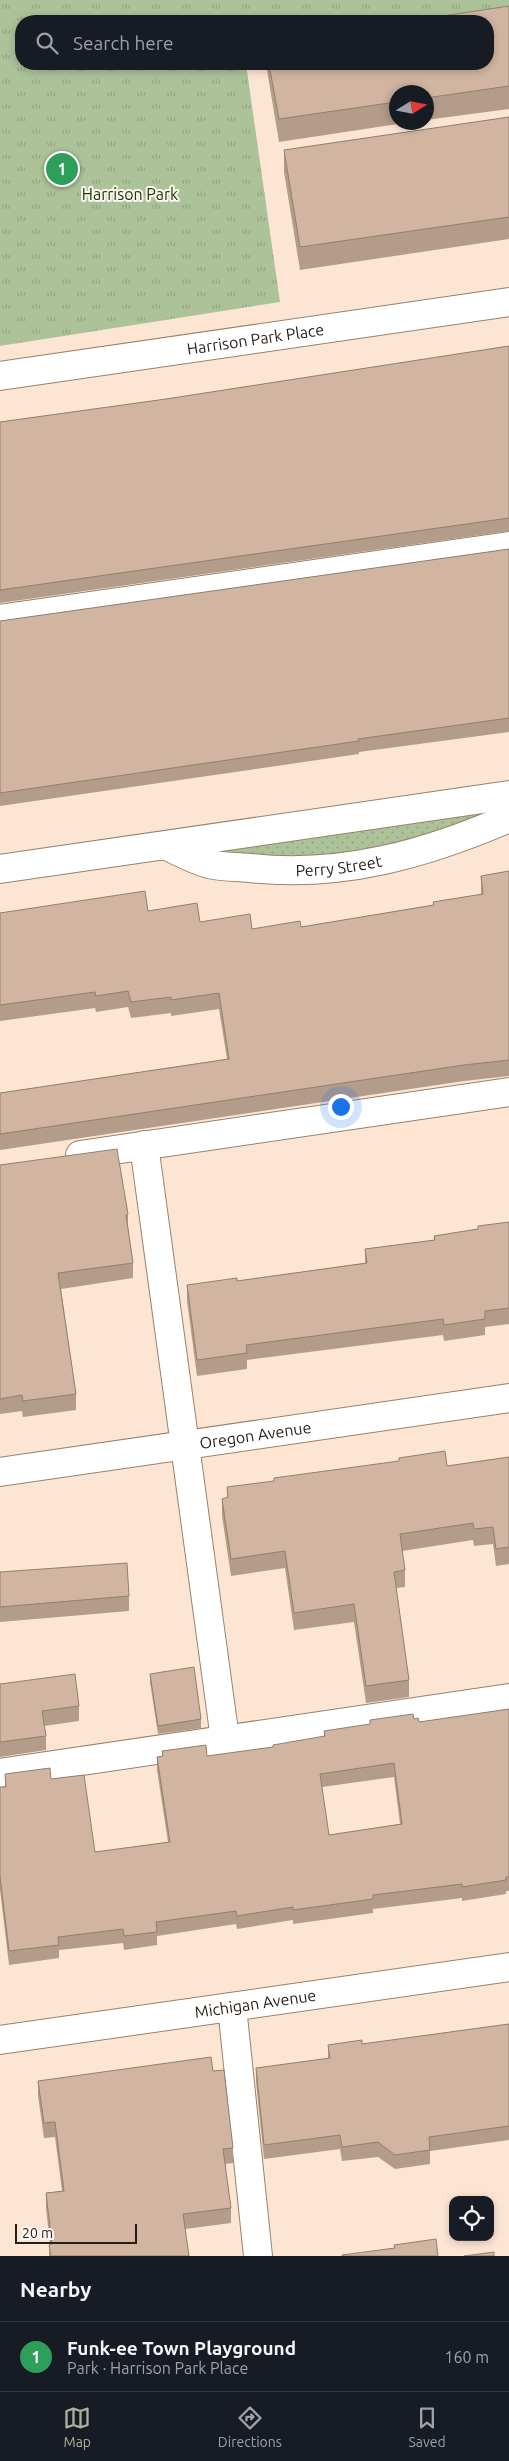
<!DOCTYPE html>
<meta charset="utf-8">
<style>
:root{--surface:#171b24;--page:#242831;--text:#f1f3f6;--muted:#9ea1a6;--line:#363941;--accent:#adb09b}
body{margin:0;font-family:Ubuntu,sans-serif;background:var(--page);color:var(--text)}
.controls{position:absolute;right:15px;bottom:15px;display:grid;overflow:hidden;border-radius:10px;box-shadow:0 2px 8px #0003}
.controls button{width:45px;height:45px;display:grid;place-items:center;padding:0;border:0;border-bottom:1px solid var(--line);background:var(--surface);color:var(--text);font:25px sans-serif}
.compass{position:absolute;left:389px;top:85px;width:45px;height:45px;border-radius:50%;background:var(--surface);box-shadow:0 2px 8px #0003;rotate:79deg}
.scale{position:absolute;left:15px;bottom:12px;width:122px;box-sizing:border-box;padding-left:5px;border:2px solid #271d15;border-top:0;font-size:14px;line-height:18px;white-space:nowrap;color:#271d15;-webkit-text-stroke:4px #fcf6f2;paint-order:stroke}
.you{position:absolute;left:340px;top:1106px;width:18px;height:18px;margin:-12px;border:4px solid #fff;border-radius:50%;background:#1a73e8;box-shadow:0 0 0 8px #1a73e833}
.badge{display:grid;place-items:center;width:32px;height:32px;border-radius:50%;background:var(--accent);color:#fff;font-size:16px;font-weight:700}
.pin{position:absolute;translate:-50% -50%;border:2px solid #fff;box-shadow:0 1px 5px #0006}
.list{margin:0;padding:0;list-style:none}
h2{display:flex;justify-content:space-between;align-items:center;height:65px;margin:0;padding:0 20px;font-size:21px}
h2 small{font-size:16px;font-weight:400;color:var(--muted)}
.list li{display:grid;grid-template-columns:32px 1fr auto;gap:15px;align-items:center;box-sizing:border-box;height:70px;padding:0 20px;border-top:1px solid var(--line)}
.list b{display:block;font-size:19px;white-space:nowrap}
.list p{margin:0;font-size:16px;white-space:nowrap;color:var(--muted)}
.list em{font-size:16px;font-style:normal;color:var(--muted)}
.icon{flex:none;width:28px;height:28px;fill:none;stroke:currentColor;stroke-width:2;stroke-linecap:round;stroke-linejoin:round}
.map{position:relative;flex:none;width:509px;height:2256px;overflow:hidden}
.search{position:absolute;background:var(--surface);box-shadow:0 2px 8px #0003;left:15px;right:15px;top:15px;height:55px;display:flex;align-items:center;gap:12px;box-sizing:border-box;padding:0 18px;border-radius:20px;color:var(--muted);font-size:19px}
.sheet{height:135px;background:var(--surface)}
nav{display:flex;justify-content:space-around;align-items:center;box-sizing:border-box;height:70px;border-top:1px solid var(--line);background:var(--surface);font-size:14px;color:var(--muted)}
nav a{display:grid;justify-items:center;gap:2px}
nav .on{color:var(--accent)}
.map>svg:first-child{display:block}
</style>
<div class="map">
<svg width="509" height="2256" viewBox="0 0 509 2256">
<defs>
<pattern id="grass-dots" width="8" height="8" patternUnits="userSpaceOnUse" patternTransform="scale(1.25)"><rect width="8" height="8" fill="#acc299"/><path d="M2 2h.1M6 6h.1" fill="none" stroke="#94a683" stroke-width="1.8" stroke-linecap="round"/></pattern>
<pattern id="park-tufts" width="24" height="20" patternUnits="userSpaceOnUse" patternTransform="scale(1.25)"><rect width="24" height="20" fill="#acc299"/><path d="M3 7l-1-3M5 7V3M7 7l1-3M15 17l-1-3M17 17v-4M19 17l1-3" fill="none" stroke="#94a683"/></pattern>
</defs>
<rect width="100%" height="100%" fill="#fde5d4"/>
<polygon fill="url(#grass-dots)" points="509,795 509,818 336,870 167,846"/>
<polygon fill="url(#park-tufts)" points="0,0 509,0 509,7 412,21 21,21 21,64 246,64 280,302 0,346"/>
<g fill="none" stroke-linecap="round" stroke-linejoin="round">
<g stroke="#9a806d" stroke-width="30">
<g id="minor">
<path id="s1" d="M0 376 509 302"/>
<polyline points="0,619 509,546"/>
<path id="s2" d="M167 846C180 852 194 860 209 864 222 867 237 867 250 868 341 878 426 854 509 818"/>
<polyline points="0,869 509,795"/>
<polyline points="144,1145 225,1739"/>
<polyline points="80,1155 509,1092"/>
<path id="s3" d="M0 1472 509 1398"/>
<polyline points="0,1773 509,1698"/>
<polyline points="232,2007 258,2256"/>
<path id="s4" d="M0 2040 509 1967"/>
</g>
</g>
<use href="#minor" stroke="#fff" stroke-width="28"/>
</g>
<g fill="#b49c8a" fill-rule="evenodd">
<polygon points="509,6 509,109 426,120 426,92 396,92 396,122 411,122 279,142 266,64 488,64"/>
<polygon points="509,117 509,239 300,270 284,172 284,150"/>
<polygon points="509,346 509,531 0,603 0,422 166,399"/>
<polygon points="509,549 509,732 359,752 359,754 0,806 0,621"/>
<polygon points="509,871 509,1076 464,1081 0,1150 0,1093 227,1059 219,1009 171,1016 171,1013 131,1018 128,1007 96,1012 95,1008 0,1021 0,913 148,911 200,922 252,929 301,927 433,905 433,902 481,894 481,876"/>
<polygon points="0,1165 128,1214 128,1227 133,1263 133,1278 61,1289 76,1394 76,1410 23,1417 22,1411 0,1414"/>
<polygon points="509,1222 509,1324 485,1327 485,1335 444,1341 443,1335 247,1360 247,1369 197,1376 187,1301 187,1285 237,1281 365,1263 365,1249 434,1240 434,1236 478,1229"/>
<polygon points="509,1457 509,1564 496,1566 493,1544 474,1546 473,1540 402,1551 405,1570 405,1587 396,1588 409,1680 409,1697 366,1703 354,1622 294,1630 285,1568 231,1576 222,1516 222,1499 227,1498 227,1487 447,1466"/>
<polygon points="0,1572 129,1596 129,1611 0,1622"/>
<polygon points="150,1674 201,1719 201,1728 158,1734 150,1682"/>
<polygon points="0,1684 79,1706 79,1721 44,1726 46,1736 46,1750 0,1757"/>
<path d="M509 1709V1891H506V1894L462 1901V1898L373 1909V1913L293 1924V1920L237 1929 236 1924 157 1936V1945L124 1950 123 1943 59 1950V1958L9 1965 0 1890V1787H5V1774L51 1779 95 1852 168 1842 157 1770V1757L162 1756V1751L207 1756 273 1747 324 1736V1731L370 1724V1720L414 1719 419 1722ZM394 1777 400 1824 329 1835 322 1787Z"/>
<polygon points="509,2024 509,2140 430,2151 430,2164 395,2169 378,2157 342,2161 340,2149 264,2159 256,2082 256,2068 328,2059 328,2045 362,2044"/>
<polygon points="213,2071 233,2148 233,2163 225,2164 231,2208 231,2223 185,2229 189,2256 49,2256 49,2245 50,2245 46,2208 46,2193 62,2191 55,2137 44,2138 38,2096 38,2081"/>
</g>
<g fill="#d1b5a1" stroke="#927f71" fill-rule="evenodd">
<polygon points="509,6 509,86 426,98 426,92 396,92 396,102 279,119 269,64 488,64 488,21 410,21"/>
<polygon points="509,117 509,217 300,247 284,150"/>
<polygon points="509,346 509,518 0,590 0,422 166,399"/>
<polygon points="509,549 509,718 358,739 359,741 0,793 0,621"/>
<polygon points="509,871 509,1060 464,1065 0,1134 0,1093 229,1059 219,993 171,1000 171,997 131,1002 128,991 96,996 95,992 0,1005 0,913 145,891 148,911 197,903 200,922 250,914 252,929 300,921 301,927 434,905 433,902 483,894 481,876"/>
<polygon points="117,1149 128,1214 126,1215 133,1263 58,1273 76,1394 23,1401 22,1395 0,1399 0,1165"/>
<polygon points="509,1222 509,1308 485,1311 485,1319 444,1325 443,1319 246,1345 247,1353 197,1360 187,1285 237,1278 237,1281 367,1263 365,1249 435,1240 434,1236 478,1229 478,1226"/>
<polygon points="445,1451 447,1466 509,1457 509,1547 496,1549 493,1527 474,1529 473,1523 400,1534 405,1570 394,1572 409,1680 366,1686 354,1604 294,1613 285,1551 231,1559 222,1499 228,1497 227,1487 274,1481 274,1478 399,1461 399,1458"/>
<polygon points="127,1563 129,1596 0,1607 0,1572"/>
<polygon points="194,1667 201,1719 158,1726 150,1674"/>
<polygon points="75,1674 79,1706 42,1711 46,1736 0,1742 0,1684"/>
<path d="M509 1709V1877H506V1880L462 1887V1884L373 1895V1899L293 1910V1907L237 1916 236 1911 156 1922 157 1932 124 1936 123 1929 58 1937 59 1945 9 1951 0 1876V1787H6L5 1774 50 1768 51 1779 84 1775 95 1852 170 1842 157 1757 163 1756 162 1751 206 1745 207 1756 273 1747V1745L325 1736 324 1731 370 1724V1720L413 1714 414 1719 418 1718 419 1722ZM394 1763 402 1824 329 1835 320 1774Z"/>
<polygon points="509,2024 509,2126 429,2137 430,2150 395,2155 378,2142 342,2147 340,2135 264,2145 256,2068 330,2058 328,2045 362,2040 362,2044"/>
<polygon points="211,2057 213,2071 224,2070 233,2148 223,2149 231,2208 183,2214 189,2256 51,2256 49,2245 52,2244 46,2193 64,2191 55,2122 44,2123 38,2081"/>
<polygon points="436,2239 438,2256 342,2256 342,2255 395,2248 394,2245"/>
<polygon points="494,2252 494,2256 464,2256"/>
</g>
<g text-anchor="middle" stroke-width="4" stroke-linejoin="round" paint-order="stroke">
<g font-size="16" fill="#203800" stroke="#fcf6f2">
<text x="130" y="200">Harrison Park</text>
</g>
<g font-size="16" fill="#271d15" stroke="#fcf6f2">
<text dy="6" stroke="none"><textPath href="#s1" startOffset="258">Harrison Park Place</textPath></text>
<text dy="6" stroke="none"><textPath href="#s2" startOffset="176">Perry Street</textPath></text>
<text dy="6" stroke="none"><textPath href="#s3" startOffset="258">Oregon Avenue</textPath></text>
<text dy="6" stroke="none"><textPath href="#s4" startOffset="258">Michigan Avenue</textPath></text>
</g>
</g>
</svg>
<div class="controls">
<button><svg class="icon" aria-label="locate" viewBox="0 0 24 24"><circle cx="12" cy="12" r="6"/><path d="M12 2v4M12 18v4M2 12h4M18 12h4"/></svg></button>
</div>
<svg class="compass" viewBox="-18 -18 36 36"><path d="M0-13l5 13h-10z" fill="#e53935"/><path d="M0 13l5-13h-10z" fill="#9ea1a6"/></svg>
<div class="scale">20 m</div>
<div class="you"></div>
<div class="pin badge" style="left:62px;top:169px;background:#2e9e5b">1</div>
<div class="search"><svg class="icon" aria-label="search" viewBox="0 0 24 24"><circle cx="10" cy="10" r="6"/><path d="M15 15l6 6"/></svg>Search here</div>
</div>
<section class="sheet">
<h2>Nearby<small></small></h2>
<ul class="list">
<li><span class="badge" style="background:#2e9e5b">1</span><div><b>Funk-ee Town Playground</b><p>Park · Harrison Park Place</p></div><em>160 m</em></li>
</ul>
</section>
<nav>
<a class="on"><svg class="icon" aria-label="map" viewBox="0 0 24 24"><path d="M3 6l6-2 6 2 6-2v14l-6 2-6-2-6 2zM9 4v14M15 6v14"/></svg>Map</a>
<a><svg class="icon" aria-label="directions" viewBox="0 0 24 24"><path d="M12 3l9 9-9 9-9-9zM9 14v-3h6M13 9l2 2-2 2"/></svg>Directions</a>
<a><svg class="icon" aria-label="saved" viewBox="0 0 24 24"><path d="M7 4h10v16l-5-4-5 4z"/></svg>Saved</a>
</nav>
